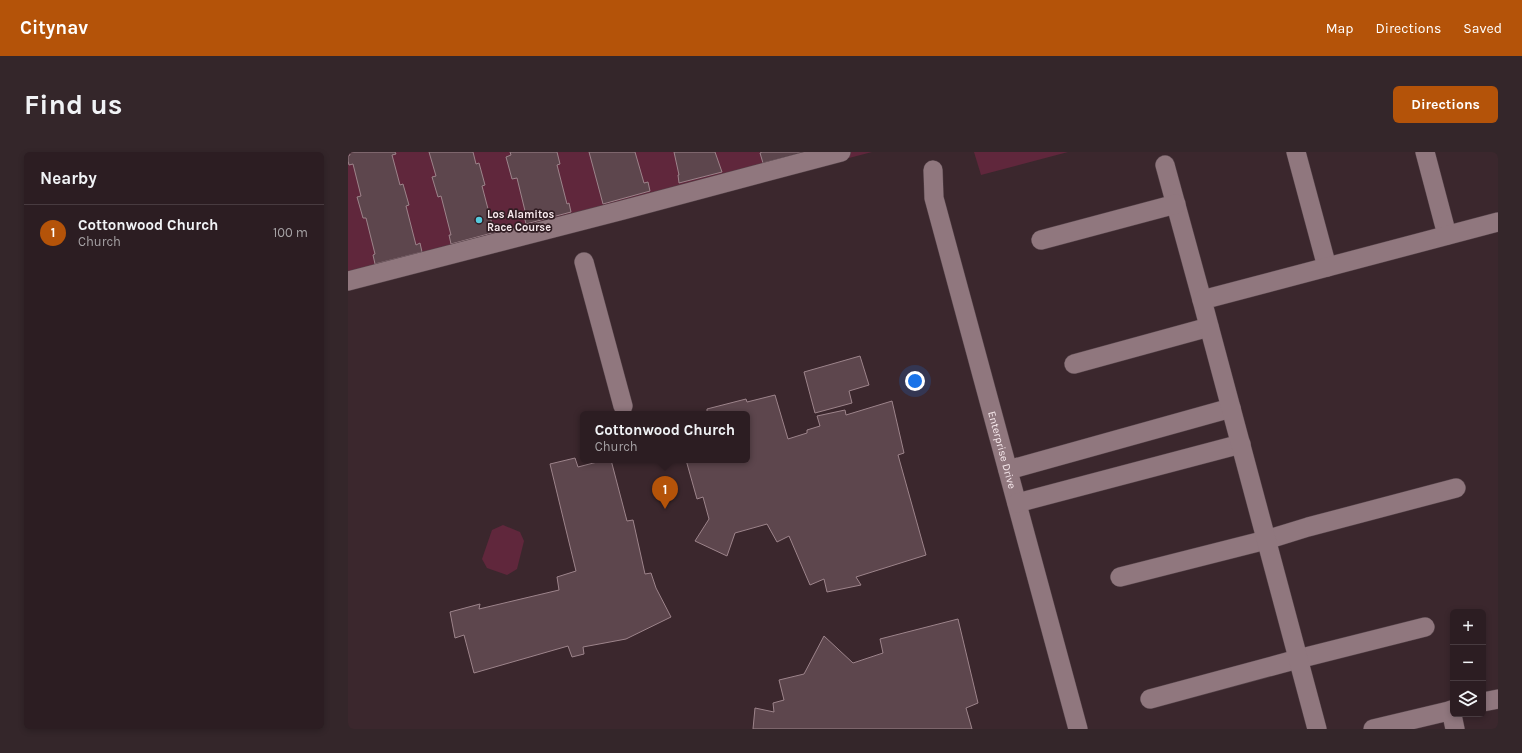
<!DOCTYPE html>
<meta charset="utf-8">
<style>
:root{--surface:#2c1d22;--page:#34262a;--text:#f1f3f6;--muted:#a6a2a5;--line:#483b40;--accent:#b45309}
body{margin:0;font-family:Karla,sans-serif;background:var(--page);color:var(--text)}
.controls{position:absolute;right:12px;bottom:12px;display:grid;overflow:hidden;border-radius:6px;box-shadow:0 2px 6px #0003}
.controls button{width:36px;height:36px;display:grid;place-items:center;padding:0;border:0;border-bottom:1px solid var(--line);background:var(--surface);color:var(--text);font:20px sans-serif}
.you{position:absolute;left:567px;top:229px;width:14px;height:14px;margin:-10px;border:3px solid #fff;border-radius:50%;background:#1a73e8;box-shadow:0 0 0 6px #1a73e833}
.badge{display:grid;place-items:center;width:26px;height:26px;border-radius:50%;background:var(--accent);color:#fff;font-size:13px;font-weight:700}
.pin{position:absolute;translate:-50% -33px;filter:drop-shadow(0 1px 2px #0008)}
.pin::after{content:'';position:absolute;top:21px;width:14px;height:12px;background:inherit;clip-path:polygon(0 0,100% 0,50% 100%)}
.popup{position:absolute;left:232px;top:259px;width:170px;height:52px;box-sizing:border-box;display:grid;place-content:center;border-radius:6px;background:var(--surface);filter:drop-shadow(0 1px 3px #0005);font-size:13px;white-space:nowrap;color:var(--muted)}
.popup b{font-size:15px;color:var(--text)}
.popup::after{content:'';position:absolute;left:50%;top:100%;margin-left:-8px;border:8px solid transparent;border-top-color:var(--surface)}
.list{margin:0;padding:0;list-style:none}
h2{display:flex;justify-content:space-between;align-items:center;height:52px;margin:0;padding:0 16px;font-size:17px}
h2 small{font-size:13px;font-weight:400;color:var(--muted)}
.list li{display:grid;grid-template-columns:26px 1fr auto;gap:12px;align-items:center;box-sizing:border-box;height:56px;padding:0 16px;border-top:1px solid var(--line)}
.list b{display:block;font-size:15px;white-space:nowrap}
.list p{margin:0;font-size:13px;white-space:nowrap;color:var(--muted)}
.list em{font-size:13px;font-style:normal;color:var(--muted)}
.icon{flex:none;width:22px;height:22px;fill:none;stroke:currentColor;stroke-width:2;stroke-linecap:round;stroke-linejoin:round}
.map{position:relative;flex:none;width:1150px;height:577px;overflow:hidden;border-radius:6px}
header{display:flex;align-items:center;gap:24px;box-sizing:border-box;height:56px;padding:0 20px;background:var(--accent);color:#fff}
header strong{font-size:19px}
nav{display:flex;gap:22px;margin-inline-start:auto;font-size:14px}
.intro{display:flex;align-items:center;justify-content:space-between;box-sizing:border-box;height:96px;padding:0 24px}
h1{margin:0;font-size:28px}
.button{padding:10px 18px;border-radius:6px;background:var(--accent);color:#fff;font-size:14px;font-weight:700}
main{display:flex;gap:24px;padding:0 24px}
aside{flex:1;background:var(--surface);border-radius:6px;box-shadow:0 2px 6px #0003}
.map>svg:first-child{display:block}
</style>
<header>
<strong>Citynav</strong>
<nav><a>Map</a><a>Directions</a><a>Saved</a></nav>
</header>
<div class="intro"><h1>Find us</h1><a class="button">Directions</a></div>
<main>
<aside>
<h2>Nearby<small></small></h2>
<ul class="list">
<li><span class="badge">1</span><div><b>Cottonwood Church</b><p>Church</p></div><em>100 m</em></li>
</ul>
</aside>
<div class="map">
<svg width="1150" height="577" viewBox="0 0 1150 577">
<rect width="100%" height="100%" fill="#3b272d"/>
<g fill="#60273c">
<polygon points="0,0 524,0 0,137"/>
<polygon points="626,0 720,0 633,23"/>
<polygon points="155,373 172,380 176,389 169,417 159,423 139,416 134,407 144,378"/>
</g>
<g fill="#5d464d" stroke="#9d848b">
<polygon points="1,0 47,0 48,2 44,3 52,33 55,32 61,53 58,54 68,93 72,91 74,100 27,112 25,103 27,102 18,66 15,66 9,45 13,44 5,12 1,13 0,9 0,4 2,3"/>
<polygon points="81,0 125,0 128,12 131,11 137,33 134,34 144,72 146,71 148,80 103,92 101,83 103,83 93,44 90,45 84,25 88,24"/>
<polygon points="162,0 209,0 212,12 209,13 219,52 221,51 223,60 178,72 176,64 178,63 169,26 164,27 158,5 163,3"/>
<polygon points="241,0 287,0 296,31 300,30 302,39 255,52"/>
<polygon points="326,0 367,0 374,20 331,31 330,23 331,23"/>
<polygon points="414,0 458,0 415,11 412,1"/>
<polygon points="512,204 521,233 501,239 504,251 467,261 456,220"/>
<polygon points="427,243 440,287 459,281 459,278 472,274 469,264 497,258 498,263 544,249 556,301 550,303 578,403 508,425 513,433 479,440 476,427 462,433 441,384 429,390 419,372 387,381 379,404 347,389 361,367 355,345 349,347 338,308 399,308 399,262 359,262 359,257 398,247 399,250"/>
<polygon points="227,306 230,315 257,308 263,308 279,369 285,368 297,422 303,421 308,436 323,465 278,487 235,495 236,502 224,505 220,494 126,521 116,483 107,486 102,460 132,452 131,457 211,438 209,425 228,419 202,312"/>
<polygon points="610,467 630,551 618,556 624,577 405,577 407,556 426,560 425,551 436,548 431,528 456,522 476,484 505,511 535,501 532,487"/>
</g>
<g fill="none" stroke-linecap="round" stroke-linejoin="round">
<g stroke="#554349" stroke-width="20">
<g id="minor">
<polyline points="948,0 979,115"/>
<polyline points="1077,0 1099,83"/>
<polyline points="817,13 854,148"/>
<path id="s1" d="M585 18 586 46 730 577"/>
<polyline points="693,88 828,52"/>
<polyline points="236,110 275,254"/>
<polyline points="0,129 275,58 493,0"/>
<polyline points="726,212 861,175"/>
<polyline points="660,318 883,256"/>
<polyline points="669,351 893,292"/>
<polyline points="772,425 918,388 960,375 1108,336"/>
<polyline points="802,547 950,507 1077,475"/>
<polyline points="1135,550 1150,547"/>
<polyline points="1103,558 1107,577"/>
<polyline points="969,577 854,148 1150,70"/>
<polyline points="1025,577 1105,558"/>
</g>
</g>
<use href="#minor" stroke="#90777e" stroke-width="19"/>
</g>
<circle fill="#54cadd" stroke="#311d23" stroke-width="1.5" cx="131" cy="68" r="4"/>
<g text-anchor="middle" stroke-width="3.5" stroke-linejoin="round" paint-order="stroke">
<g font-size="11" font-weight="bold" fill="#f7e9ed" stroke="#311d23" text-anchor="start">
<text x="139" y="66">Los Alamitos<tspan x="139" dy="13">Race Course</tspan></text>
</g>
<g font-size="11" fill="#f7e9ed" stroke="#311d23">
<text dy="4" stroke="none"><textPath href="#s1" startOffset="289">Enterprise Drive</textPath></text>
</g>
</g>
</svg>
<div class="controls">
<button>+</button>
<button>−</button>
<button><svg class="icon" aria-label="layers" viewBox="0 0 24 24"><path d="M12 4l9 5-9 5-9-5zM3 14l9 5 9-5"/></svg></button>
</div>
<div class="you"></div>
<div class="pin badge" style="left:317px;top:357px">1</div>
<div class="popup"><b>Cottonwood Church</b>Church</div>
</div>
</main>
